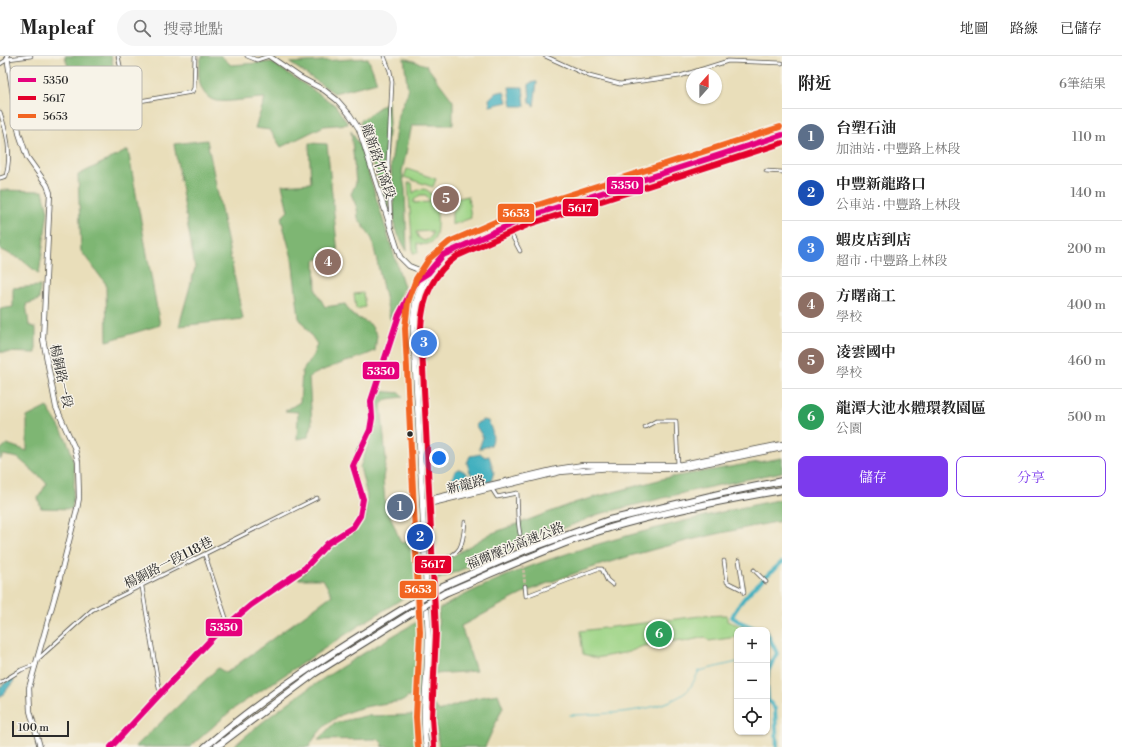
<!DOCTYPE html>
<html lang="zh-TW">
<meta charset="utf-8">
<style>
:root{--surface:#fff;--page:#f6f6f6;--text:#222;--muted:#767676;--line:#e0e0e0;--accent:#7c3aed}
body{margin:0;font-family:"Libre Bodoni","Noto Serif TC",serif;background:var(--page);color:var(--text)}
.controls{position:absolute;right:12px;bottom:12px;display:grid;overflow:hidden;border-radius:8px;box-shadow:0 1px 3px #0004}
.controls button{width:36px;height:36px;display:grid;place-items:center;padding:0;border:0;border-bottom:1px solid var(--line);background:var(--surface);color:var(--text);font:20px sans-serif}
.compass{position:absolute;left:686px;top:12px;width:36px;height:36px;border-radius:50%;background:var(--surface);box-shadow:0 1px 3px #0004;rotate:21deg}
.scale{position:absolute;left:12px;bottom:10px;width:57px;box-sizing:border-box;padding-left:4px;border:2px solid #2b2b2b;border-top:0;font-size:11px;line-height:14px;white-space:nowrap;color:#2b2b2b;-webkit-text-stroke:3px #f7f3e8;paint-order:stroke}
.you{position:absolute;left:439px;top:402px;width:14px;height:14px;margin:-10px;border:3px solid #fff;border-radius:50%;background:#1a73e8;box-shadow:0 0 0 6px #1a73e833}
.badge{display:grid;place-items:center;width:26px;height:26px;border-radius:50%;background:var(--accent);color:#fff;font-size:13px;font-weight:700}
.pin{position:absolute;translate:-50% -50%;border:2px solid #fff;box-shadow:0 1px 4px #0006}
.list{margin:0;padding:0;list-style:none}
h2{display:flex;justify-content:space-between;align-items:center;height:52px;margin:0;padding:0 16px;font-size:17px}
h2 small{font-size:13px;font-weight:400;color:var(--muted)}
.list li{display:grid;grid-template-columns:26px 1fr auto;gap:12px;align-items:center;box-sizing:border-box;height:56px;padding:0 16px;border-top:1px solid var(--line)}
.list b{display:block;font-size:15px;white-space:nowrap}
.list p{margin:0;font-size:13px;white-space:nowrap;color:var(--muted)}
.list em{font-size:13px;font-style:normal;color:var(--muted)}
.actions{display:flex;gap:8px;padding:12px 16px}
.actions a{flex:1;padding:9px 0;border:1px solid var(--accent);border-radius:8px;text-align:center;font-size:14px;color:var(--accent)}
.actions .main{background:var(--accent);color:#fff}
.icon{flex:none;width:22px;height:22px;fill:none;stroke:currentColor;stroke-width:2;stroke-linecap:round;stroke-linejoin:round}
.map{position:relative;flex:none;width:782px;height:691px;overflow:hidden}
header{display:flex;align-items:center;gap:24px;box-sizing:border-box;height:56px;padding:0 20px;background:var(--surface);border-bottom:1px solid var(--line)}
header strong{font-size:19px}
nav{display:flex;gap:22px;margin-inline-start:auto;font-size:14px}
.search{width:280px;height:36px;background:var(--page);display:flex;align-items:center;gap:10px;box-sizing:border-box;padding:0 14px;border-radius:22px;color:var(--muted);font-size:15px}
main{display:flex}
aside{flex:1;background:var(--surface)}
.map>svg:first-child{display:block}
</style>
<header>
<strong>Mapleaf</strong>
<div class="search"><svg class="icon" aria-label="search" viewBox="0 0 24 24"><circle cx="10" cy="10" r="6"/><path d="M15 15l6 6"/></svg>搜尋地點</div>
<nav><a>地圖</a><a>路線</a><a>已儲存</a></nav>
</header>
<main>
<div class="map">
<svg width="782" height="691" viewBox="0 0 782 691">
<rect width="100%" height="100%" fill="#f7f3e8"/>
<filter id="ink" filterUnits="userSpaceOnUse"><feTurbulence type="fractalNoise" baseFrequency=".025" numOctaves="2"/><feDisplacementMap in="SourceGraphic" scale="8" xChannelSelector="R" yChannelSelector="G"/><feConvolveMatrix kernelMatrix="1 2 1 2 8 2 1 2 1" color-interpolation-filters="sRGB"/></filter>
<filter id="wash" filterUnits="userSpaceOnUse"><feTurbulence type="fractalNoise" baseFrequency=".012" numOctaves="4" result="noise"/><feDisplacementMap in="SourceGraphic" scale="16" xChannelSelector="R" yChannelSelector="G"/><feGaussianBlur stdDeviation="0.9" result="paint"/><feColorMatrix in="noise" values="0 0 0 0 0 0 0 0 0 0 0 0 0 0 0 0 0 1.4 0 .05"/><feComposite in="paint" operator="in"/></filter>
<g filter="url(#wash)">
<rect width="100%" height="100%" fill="#e9deba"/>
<g fill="#9ed486" stroke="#648058" fill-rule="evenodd">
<polygon points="407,113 436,123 433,131 404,121"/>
<path d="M408 127H412L413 137C438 119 440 168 435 182 431 189 424 190 417 187L418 197H413ZM420 139H426L430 146 414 147V144ZM432 175V179L429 183 424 185 419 182 416 176Z"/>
<polygon points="468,140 471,162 452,169 452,155 456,153 455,143"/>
<polygon points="363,237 365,251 356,253 354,238"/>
<polygon points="727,559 727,565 752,574 737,574 737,581 709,585 705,581 682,586 681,584 643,590 629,596 596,602 583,598 580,575 700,560"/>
</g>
<g fill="#7eb673" stroke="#54704f">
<polygon points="65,0 111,0 124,60 82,64"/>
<path d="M202 0H221L231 9 271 6 335 49 348 68 324 70 281 91 270 74 255 72 265 42C253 42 226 47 216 45 197 40 196 14 202 0Z"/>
<polygon points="368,2 377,26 334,37 290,7"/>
<polygon points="404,2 426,9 453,45 453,69 412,69 402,116 405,133 407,195 395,173 391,109 398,59 408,36"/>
<polygon points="388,45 389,67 385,106 390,161 387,158 385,146 360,65"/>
<polygon points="351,75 360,90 404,231 390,263 372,183 358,162 357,152 351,138 356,127"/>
<polygon points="207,84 243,263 179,270 195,212 174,88"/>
<path d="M309 87 327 88 338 198 315 204 316 235 325 251 345 248 352 259 370 268 377 279 375 295C354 305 330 309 309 321L312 369 308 381 297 383 298 356 285 355 300 346 302 316 313 299 317 288 299 262 292 202 281 162 288 155 282 129 311 127Z"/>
<polygon points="128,94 160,269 107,285 106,228 81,195 78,119"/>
<polygon points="0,134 43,135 48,155 39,218 22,204 0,193"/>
<polygon points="40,230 39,244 26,248 29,269 36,272 36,297 0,296 0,253 13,251 13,232"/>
<polygon points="378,335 400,337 403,341 387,343 381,348 386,404 383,422 385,447 401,487 416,481 418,533 360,569 233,653 190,691 135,691 218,612 226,617 332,539 323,523 298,523 336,486 356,475 365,461 367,440 360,411 374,373"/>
<path d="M47 351C57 367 70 385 73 404 76 419 73 438 72 453L41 452 38 442 47 427 18 402 3 399 0 404V394L7 388 27 395V361Z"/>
<polygon points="782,402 782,416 691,435 599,458 436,524 436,510 490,478 577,446 666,422"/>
<path d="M782 443V465C703 479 623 499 548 527 518 538 489 556 461 570L476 615 435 618 439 553C499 518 567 496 634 478 683 465 732 453 782 443Z"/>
<path d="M422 563 419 641H408L403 645C365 650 329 653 309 691H233C290 640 356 601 422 563Z"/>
<polygon points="498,638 503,651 485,691 439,691 433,649 440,655 475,642"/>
<polygon points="413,659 420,691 382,691 383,688 378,683 318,684 334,667 365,660"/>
</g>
<g fill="#42b0bf" stroke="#366e75">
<polygon points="531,26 537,26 534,50 530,47 529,29"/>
<polygon points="509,31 523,31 525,50 512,50"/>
<polygon points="504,35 507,46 490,50 489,43 495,37"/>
<path d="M483 364 488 365C492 374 495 381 491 389L479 393 483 381 476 370 477 367Z"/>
<polygon points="481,398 485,401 489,400 494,416 491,425 478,429 470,416 467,407 470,400"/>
<path d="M459 413C467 416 472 422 474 430L450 435 449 428 456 414Z"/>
<polygon points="12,622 14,625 0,642 0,631"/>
</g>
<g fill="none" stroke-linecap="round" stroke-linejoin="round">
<g stroke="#42b0bf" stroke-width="1">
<polyline points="767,605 772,606"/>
<path d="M570 659C603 658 659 657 686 636 692 631 695 622 699 615L737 606"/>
</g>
<g stroke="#42b0bf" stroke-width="4">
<path d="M760 574 740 566 732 561C743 538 764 523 782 506"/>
<polyline points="767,577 777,597 768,615 767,625"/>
<polyline points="767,632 768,644 775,653 777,691"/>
</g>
</g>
</g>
<g filter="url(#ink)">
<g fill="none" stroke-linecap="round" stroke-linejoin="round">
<polyline stroke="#c3ba9d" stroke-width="3" stroke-dasharray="3 1.5" stroke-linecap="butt" points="520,478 525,530"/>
<g stroke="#484640" stroke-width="4.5">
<g id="street">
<polyline points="118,0 131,62"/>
<polyline points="247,0 257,4 269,0"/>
<polyline points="384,0 390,15 392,26 388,107 391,169"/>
<polyline points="545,0 589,20 620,28 680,20 728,5 782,7"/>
<polyline points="0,8 8,3 31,0"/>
<polyline points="128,47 192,36 194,32 195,0"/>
<path d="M0 56C7 77 12 98 6 120L0 122"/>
<polyline points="766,115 782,116"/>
<polyline points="510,176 520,195"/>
<polyline points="645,371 656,365 676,365 678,410"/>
<path d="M492 433 497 441 517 437C518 451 517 464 520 478"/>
<polyline points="205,499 228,568"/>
<polyline points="739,504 744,537"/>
<polyline points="724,505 727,526 743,534"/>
<path d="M431 510C459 495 462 500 465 466"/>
<polyline points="754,514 766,526"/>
<polyline points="525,530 526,540 597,513 602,513 607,524 613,529"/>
<polyline points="142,531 160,638"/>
<polyline points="39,602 92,554 317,442"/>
<polyline points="0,627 21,614 36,608"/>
</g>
</g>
<g stroke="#484640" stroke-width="6">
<g id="secondary">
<polyline points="7,0 19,77 27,101 47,129 50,137 43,283 56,351 75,393 78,406 79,442 77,453 58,529 29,632 30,655 40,691"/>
<polyline points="269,0 301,22 324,34 337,44 350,59 359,73 400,201 409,210 429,218"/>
<polyline points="423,449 426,444 557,413 583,409 678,409 782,388"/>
<polyline points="424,449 560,416 611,412 679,413 782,392"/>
<polyline points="111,691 214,580 251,549 305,512 328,487 353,471 360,460 363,443 353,410 359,393 370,374 372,362 371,345 399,259 408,238 417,224 428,217"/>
</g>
</g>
<g stroke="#484640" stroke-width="6">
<g id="primary">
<path d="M426 691C421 650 429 616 428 576 424 475 419 373 413 272 413 240 425 210 453 193L527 161 782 79"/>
<path d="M432 691 428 657 433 575 432 519 417 258C421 233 435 213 454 199L543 161 782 84"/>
</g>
</g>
<g stroke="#484640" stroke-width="8">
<g id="highway">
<polyline points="443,530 526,494 609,464 723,437 782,425"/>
<path d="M445 537C500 514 556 488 613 471 668 455 725 444 782 434"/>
<path d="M205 691C269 636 340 591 411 548"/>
<polyline points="216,691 315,617 413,556"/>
</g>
</g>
<use href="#street" stroke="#fff" stroke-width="3"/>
<use href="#secondary" stroke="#fff" stroke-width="4.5"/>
<use href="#primary" stroke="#fff" stroke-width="5"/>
<use href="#highway" stroke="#fff" stroke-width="6"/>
<g stroke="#484640" stroke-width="8" stroke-linecap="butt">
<g id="highway-bridge">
<polyline points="411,548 443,530"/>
<polyline points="413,556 445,537"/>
</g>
</g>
<use href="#highway-bridge" stroke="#fff" stroke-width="6"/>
<g stroke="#f7f3e8" stroke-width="9">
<polyline id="bus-1" points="111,691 214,580 251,549 305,512 328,487 353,471 360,460 363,443 353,410 370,374 372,362 371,345 399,259 417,224 428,217 443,199 527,161 782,79"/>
</g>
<g stroke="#f7f3e8" stroke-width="9">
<path id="bus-2" d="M434 690 432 661 436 576 421 272C422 242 432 218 457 200L530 168 782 87"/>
</g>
<g stroke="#f7f3e8" stroke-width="9">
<polyline id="bus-3" points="418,691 416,661 420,576 405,272 408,246 416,223 429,203 449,186 525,153 780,71"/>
</g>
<use href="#bus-1" stroke="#e5007d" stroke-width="6"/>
<use href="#bus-2" stroke="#e4002b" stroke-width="6"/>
<use href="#bus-3" stroke="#f26522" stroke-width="6"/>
</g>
</g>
<circle fill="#2b2b2b" stroke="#f7f3e8" stroke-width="1.5" cx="410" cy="378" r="3.5"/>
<g text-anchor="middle" stroke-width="3" stroke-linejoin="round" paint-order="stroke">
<g font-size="13" fill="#2b2b2b" stroke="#f7f3e8">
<text transform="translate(379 105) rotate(71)" y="5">龍新路竹窩段</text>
<text transform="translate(62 320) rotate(78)" y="5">楊銅路一段</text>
<text transform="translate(466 428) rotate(-14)" y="5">新龍路</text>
<text transform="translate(515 489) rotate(-22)" y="5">福爾摩沙高速公路</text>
<text transform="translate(168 506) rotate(-27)" y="5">楊銅路一段118巷</text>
</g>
</g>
<rect x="10" y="10" width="132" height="64" rx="6" fill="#f7f3e8" stroke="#bab7af" stroke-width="1"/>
<rect x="18" y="22" width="18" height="4" fill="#e5007d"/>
<rect x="18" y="40" width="18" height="4" fill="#e4002b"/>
<rect x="18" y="58" width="18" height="4" fill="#f26522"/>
<g font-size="11" fill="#2b2b2b">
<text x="43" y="28">5350</text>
<text x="43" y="46">5617</text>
<text x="43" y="64">5653</text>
</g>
<g stroke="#f7f3e8" stroke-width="1.5">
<rect x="606" y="120" width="38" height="19" rx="4" fill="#e5007d"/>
<rect x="562" y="142" width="37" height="19" rx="4" fill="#e4002b"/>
<rect x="497" y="147" width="38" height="20" rx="4" fill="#f26522"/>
<rect x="362" y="305" width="38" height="19" rx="4" fill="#e5007d"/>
<rect x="414" y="499" width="38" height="19" rx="4" fill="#e4002b"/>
<rect x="399" y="524" width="38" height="19" rx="4" fill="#f26522"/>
<rect x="205" y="562" width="38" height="19" rx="4" fill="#e5007d"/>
</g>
<g font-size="11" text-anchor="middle" font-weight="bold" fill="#fff">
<text x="625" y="133">5350</text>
<text x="580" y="156">5617</text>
<text x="516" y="161">5653</text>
<text x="381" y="319">5350</text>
<text x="433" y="512">5617</text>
<text x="418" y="537">5653</text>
<text x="224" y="575">5350</text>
</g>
</svg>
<div class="controls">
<button>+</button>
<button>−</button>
<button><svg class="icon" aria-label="locate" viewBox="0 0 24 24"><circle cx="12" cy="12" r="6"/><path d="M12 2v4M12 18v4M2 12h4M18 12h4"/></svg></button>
</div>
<svg class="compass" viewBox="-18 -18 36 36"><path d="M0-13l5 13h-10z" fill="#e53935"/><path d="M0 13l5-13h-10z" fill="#767676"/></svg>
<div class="scale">100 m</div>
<div class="you"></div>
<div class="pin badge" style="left:400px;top:451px;background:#5c6f8a">1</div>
<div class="pin badge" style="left:420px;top:481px;background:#1a4fb4">2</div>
<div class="pin badge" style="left:424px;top:287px;background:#3f7fe0">3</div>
<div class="pin badge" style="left:328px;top:206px;background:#8d6e63">4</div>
<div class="pin badge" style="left:446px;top:143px;background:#8d6e63">5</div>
<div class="pin badge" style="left:659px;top:578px;background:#2e9e5b">6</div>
</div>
<aside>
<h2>附近<small>6筆結果</small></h2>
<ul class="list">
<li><span class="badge" style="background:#5c6f8a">1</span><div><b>台塑石油</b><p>加油站 · 中豐路上林段</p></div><em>110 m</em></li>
<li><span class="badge" style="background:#1a4fb4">2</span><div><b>中豐新龍路口</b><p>公車站 · 中豐路上林段</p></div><em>140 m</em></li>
<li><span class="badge" style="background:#3f7fe0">3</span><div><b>蝦皮店到店</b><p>超市 · 中豐路上林段</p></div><em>200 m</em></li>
<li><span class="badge" style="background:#8d6e63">4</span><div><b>方曙商工</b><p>學校</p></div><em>400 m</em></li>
<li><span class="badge" style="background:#8d6e63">5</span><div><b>凌雲國中</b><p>學校</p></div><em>460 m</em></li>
<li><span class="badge" style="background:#2e9e5b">6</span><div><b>龍潭大池水體環教園區</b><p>公園</p></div><em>500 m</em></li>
</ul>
<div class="actions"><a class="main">儲存</a><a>分享</a></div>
</aside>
</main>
